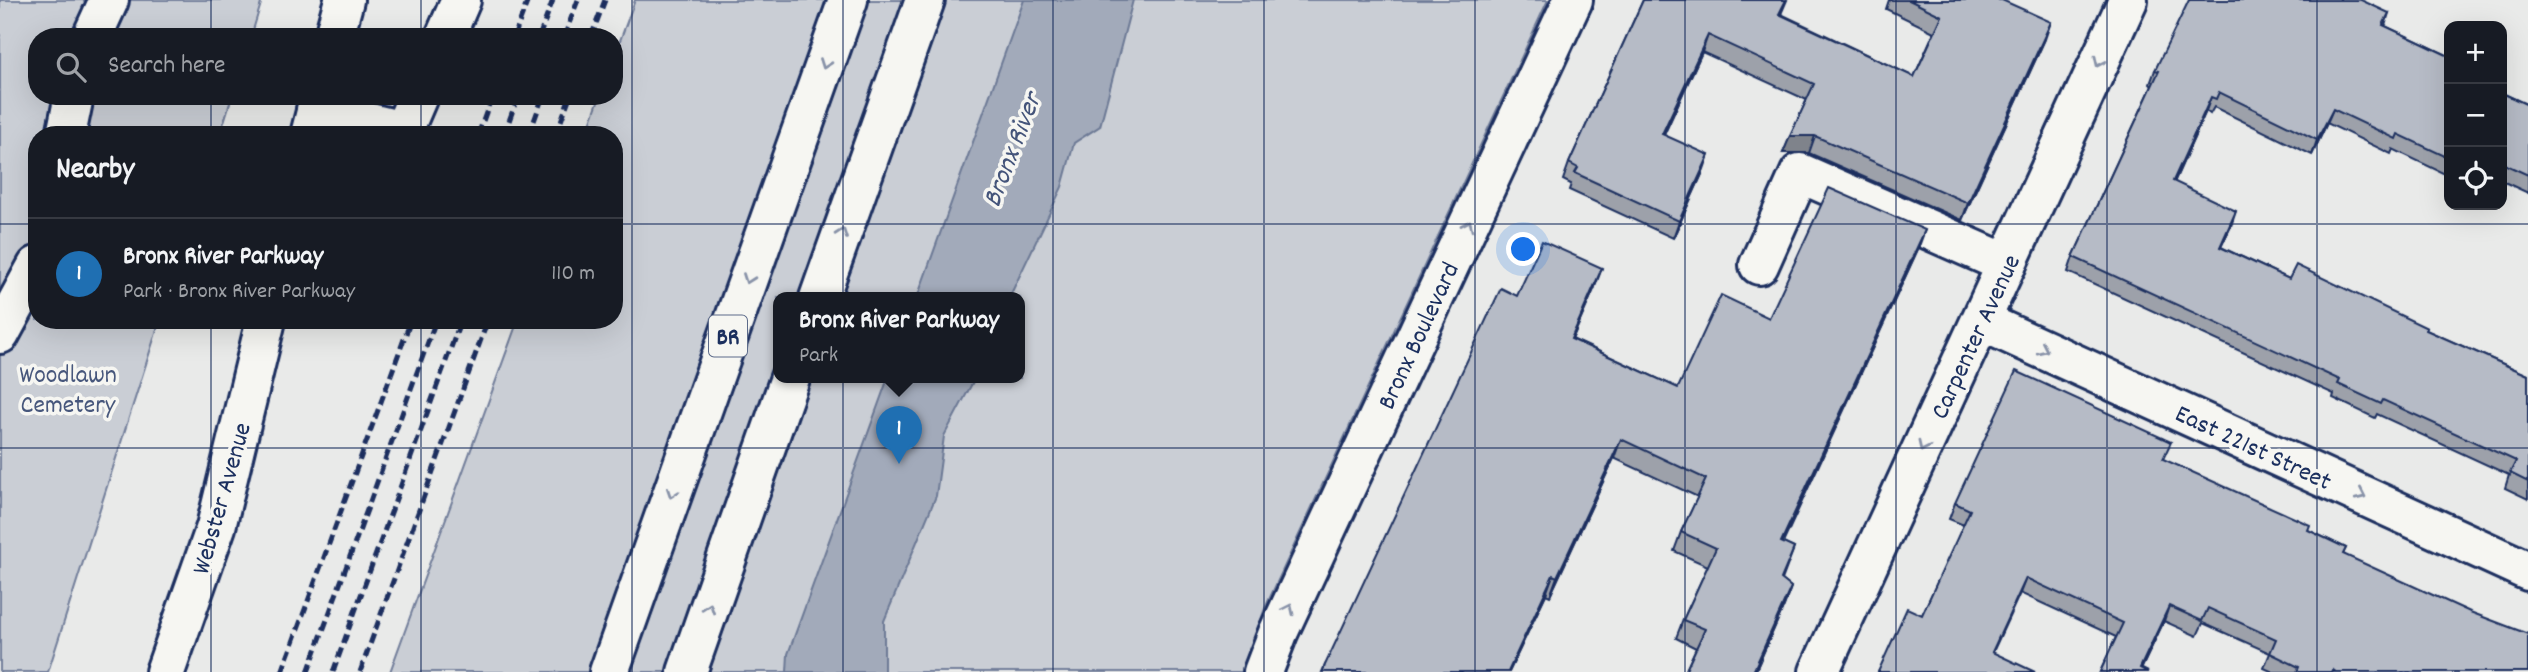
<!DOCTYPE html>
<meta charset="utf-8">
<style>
:root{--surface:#171b24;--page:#242831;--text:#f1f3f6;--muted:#9ea1a6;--line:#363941;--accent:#1f6fb2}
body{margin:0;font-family:Dekko,sans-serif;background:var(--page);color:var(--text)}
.controls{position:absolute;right:21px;top:21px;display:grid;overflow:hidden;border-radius:14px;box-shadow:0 7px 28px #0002}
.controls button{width:63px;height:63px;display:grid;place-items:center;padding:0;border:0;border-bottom:2px solid var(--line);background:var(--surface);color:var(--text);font:35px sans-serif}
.you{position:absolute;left:1524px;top:250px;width:24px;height:24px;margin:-18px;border:5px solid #fff;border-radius:50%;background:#1a73e8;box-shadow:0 0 0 10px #1a73e833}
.badge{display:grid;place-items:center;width:46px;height:46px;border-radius:50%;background:var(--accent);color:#fff;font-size:23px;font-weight:700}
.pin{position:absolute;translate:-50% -58px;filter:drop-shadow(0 2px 4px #0008)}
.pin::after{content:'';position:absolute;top:37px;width:24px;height:21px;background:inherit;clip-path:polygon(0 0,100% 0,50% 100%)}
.popup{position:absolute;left:773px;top:292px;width:252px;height:91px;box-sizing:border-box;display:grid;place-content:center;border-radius:14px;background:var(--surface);filter:drop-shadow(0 2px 5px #0005);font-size:23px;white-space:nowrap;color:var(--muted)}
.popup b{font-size:26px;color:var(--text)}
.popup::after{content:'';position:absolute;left:50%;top:100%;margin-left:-14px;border:14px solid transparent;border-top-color:var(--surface)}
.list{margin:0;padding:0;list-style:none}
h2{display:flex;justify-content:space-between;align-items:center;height:91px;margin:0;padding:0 28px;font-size:30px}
h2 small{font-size:23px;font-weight:400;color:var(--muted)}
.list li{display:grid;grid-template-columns:46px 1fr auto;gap:21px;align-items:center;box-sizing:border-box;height:112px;padding:0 28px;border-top:2px solid var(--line)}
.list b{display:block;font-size:26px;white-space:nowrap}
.list p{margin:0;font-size:23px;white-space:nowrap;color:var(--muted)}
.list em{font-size:23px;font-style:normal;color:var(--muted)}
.icon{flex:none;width:38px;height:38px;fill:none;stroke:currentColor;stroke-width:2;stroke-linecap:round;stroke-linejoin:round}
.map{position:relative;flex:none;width:2528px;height:672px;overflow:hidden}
.search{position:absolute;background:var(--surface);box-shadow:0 7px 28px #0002;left:28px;top:28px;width:595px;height:77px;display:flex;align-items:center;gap:18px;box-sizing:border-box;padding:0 24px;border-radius:28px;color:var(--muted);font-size:26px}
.panel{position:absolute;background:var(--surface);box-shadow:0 7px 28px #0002;left:28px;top:126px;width:595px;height:203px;border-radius:28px}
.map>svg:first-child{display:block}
</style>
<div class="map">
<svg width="2528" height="672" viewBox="0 0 2528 672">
<rect width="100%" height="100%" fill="#e9eae9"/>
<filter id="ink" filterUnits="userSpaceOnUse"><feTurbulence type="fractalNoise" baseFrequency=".0143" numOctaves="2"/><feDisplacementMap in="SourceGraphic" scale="14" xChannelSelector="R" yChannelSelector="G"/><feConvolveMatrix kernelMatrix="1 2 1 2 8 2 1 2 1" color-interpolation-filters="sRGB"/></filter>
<g filter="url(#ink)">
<g fill="#caced5" stroke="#727e9a" stroke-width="2" fill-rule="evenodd">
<polygon points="0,0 262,0 251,37 37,37 37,96 232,96 220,135 37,135 37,320 160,320 48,672 0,672"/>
<path d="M635 0H1548L1265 608 1243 672H390L518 320H614V135H586L600 96H614V57ZM778 298H1020V378H778Z"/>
</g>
<g fill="#a2aaba" stroke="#6c7995" stroke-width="2">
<polygon points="1024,0 1133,0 1100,126 1074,143 1062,187 1009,298 917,298"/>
<polygon points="888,378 975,378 944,436 936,496 884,621 884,672 787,672 788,654"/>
</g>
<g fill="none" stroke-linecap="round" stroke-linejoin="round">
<g stroke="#1b2f5e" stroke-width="44">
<g id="minor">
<polyline points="92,37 109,0"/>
<polyline points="445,37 461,0"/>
<polyline points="316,110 403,131 418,96"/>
<polyline points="66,135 74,96"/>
<polyline points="1759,265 1800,173 2007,264"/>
<polyline points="1981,321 2528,571"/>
<polyline points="0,334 37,266"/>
<polyline points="1263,672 1278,633 1573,0"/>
<polyline points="1819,672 2128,0"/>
</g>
</g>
<g stroke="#1b2f5e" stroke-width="44">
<g id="major">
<polyline points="334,37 344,0"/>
<polyline points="310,135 320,96"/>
<polyline points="165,672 216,527 266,320"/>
</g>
</g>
<g stroke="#1b2f5e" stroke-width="44">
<g id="highway">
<polyline points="819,298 925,0"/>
<polyline points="609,672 848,0"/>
<polyline points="687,672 790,378"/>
</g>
</g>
<use href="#minor" stroke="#f6f6f2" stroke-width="38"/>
<use href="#major" stroke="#f6f6f2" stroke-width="38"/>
<use href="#highway" stroke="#f6f6f2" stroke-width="38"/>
<g stroke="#1b2f5e" stroke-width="5" stroke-dasharray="10 5" stroke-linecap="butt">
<polyline points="514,37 528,0"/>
<polyline points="539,37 553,0"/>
<polyline points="564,37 578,0"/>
<polyline points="591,37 605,0"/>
<polyline points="478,135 492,96"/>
<polyline points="504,135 518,96"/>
<polyline points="529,135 543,96"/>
<polyline points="556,135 570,96"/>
<polyline points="282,672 411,320"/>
<polyline points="308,672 436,320"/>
<polyline points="333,672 461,320"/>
<polyline points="360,672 488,320"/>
</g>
</g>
<g fill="#9da1aa" stroke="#1b2f5e" stroke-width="2">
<polygon points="1643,0 1787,0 1781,14 1914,77 1934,32 1886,9 1889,0 2002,0 2045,39 1962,220 1809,153 1783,153 1807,100 1702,52 1664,135 1703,172 1673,238 1569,190 1571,184 1563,180 1569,163"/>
<polygon points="2389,13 2385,26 2449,56 2449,176 2393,149 2391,154 2327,123 2312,155 2214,107 2210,114 2206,111 2174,182 2231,226 2221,247 2289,279 2426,330 2528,375 2528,499 2505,488 2509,475 2377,414 2375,418 2333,398 2334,394 2068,272 2073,257 2152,86 2150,84 2155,70"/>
<polygon points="2502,93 2528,105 2528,193 2502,181"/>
<polygon points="1918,249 1783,543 1794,548 1782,580 1791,587 1784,606 1755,672 1685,672 1696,648 1676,638 1683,620 1708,566 1674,551 1681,532 1698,497 1614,458 1550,596 1546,594 1509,672 1322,672 1325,665 1595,287 1572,339 1678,388 1769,318"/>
<polygon points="1955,503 2308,530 2346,548 2343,554 2528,672 2273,672 2264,668 2270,653 2203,623 2197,636 2164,621 2141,669 2100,672 2116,637 2020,593 1878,672 1922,615 1964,525 1949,519"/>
</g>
<g fill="#7f838b" stroke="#1b2f5e" stroke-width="2">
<polygon points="2051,22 2045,39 1962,220 1968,203"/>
<polygon points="1708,35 1702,52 1656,151 1662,134"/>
<polygon points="2211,97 2206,111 2168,196 2173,181"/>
<polygon points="2333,109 2327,123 2312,155 2317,140"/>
<polygon points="1790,136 1815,136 1809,153 1783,153"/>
<polygon points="1709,155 1703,172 1673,238 1679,221"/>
<polygon points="2236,211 2231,226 2214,261 2220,247"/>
<polygon points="1925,230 1918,249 1774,561 1781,542"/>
<polygon points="1602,268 1595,287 1564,358 1571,339"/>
<polygon points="1621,439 1614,458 1550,596 1557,577"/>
<polygon points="1553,575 1546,594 1509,672 1508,672"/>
<polygon points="2026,578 2020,593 1986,667 1992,652"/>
<polygon points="1791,587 1784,606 1755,672 1753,672"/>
<polygon points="2169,606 2164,621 2140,672 2139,672"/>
</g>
<g fill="#b6bbc6" stroke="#1b2f5e" stroke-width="2">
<polygon points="1643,0 1786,0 1779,14 1914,77 1942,16 1909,0 2002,0 2051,22 1968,203 1815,136 1790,136 1814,84 1708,35 1662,134 1709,155 1679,221 1575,173 1578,168 1569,163"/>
<polygon points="2189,0 2361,0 2389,13 2383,25 2449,56 2449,158 2398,134 2396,139 2333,109 2317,140 2219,92 2216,99 2211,97 2173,181 2236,211 2220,247 2289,279 2296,265 2427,328 2426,330 2528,375 2528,482 2510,473 2516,461 2383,400 2381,404 2338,384 2340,380 2073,257 2159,71 2155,70"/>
<polygon points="2502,93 2528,105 2528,175 2502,163"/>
<polygon points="1829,188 1925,230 1781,542 1794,548 1781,579 1791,587 1753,672 1685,672 1705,629 1683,620 1716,548 1681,532 1706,479 1621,439 1557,577 1553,575 1508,672 1323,672 1325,665 1501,288 1517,296 1542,241 1602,268 1571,339 1678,388 1721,295 1769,318"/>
<polygon points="2016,371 2171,442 2163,459 2310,525 2308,530 2346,548 2343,554 2470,612 2528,634 2528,672 2336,672 2333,670 2332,672 2297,672 2299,667 2270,653 2276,639 2208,608 2202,621 2169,606 2140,668 2148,672 2100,672 2123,623 2026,578 1992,652 2035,672 1878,672 1907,608 1922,615 1970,510 1955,503"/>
</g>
<defs><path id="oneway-chevron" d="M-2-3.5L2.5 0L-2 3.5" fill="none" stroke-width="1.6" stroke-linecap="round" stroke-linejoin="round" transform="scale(1.75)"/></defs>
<g stroke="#8892a8">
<use href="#oneway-chevron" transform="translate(2099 62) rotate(115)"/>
<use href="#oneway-chevron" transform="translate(825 64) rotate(110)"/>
<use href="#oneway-chevron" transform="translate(1468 225) rotate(-65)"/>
<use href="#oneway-chevron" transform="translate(842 233) rotate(-70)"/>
<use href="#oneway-chevron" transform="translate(748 279) rotate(110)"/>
<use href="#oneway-chevron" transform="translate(2043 349) rotate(25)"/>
<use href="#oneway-chevron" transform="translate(1923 447) rotate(115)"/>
<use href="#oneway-chevron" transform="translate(672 493) rotate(109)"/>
<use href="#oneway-chevron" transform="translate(2361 495) rotate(25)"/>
<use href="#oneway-chevron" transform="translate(709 608) rotate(-71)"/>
<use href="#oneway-chevron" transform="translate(1289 609) rotate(-65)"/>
</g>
</g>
<path fill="none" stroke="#1b2f5e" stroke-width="2" stroke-opacity="0.55" d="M211 0V37M421 0V37M632 0V672M843 0V672M1053 0V672M1264 0V672M1475 0V672M1685 0V672M1896 0V672M2107 0V672M2317 0V672M211 96V135M421 96V135M0 224H37M614 224H2528M211 320V672M421 320V672M0 448H2528"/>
<g text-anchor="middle" stroke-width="7" stroke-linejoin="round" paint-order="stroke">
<rect fill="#f6f6f2" stroke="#5d6b8a" stroke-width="2" x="709" y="315.5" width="38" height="41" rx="5"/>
<g font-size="24" font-weight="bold" fill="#1b2f5e">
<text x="728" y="344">BR</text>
</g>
<g font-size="26" fill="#1b2f5e" stroke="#f6f6f2">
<text transform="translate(1417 335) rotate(-65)" y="9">Bronx Boulevard</text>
<text transform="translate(1974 336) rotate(-65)" y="9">Carpenter Avenue</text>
<text transform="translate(2254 446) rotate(25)" y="9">East 221st Street</text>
<text transform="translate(220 498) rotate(-74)" y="9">Webster Avenue</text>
</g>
<g font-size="26" fill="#47577c" stroke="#f6f6f2">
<text x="68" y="382">Woodlawn<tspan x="68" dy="30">Cemetery</tspan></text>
</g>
<g font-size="28" font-style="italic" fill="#44547a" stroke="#f6f6f2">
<text transform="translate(1010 149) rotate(-69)" y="10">Bronx River</text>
</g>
</g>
</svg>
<div class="controls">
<button>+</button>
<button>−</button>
<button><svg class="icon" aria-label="locate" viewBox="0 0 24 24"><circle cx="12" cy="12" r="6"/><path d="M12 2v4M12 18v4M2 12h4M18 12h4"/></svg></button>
</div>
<div class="you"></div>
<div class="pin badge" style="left:899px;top:464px">1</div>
<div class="popup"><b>Bronx River Parkway</b>Park</div>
<div class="search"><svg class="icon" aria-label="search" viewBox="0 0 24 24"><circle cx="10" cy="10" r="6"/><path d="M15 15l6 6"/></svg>Search here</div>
<section class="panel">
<h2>Nearby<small></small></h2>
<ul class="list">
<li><span class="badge">1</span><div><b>Bronx River Parkway</b><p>Park · Bronx River Parkway</p></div><em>110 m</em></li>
</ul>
</section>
</div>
